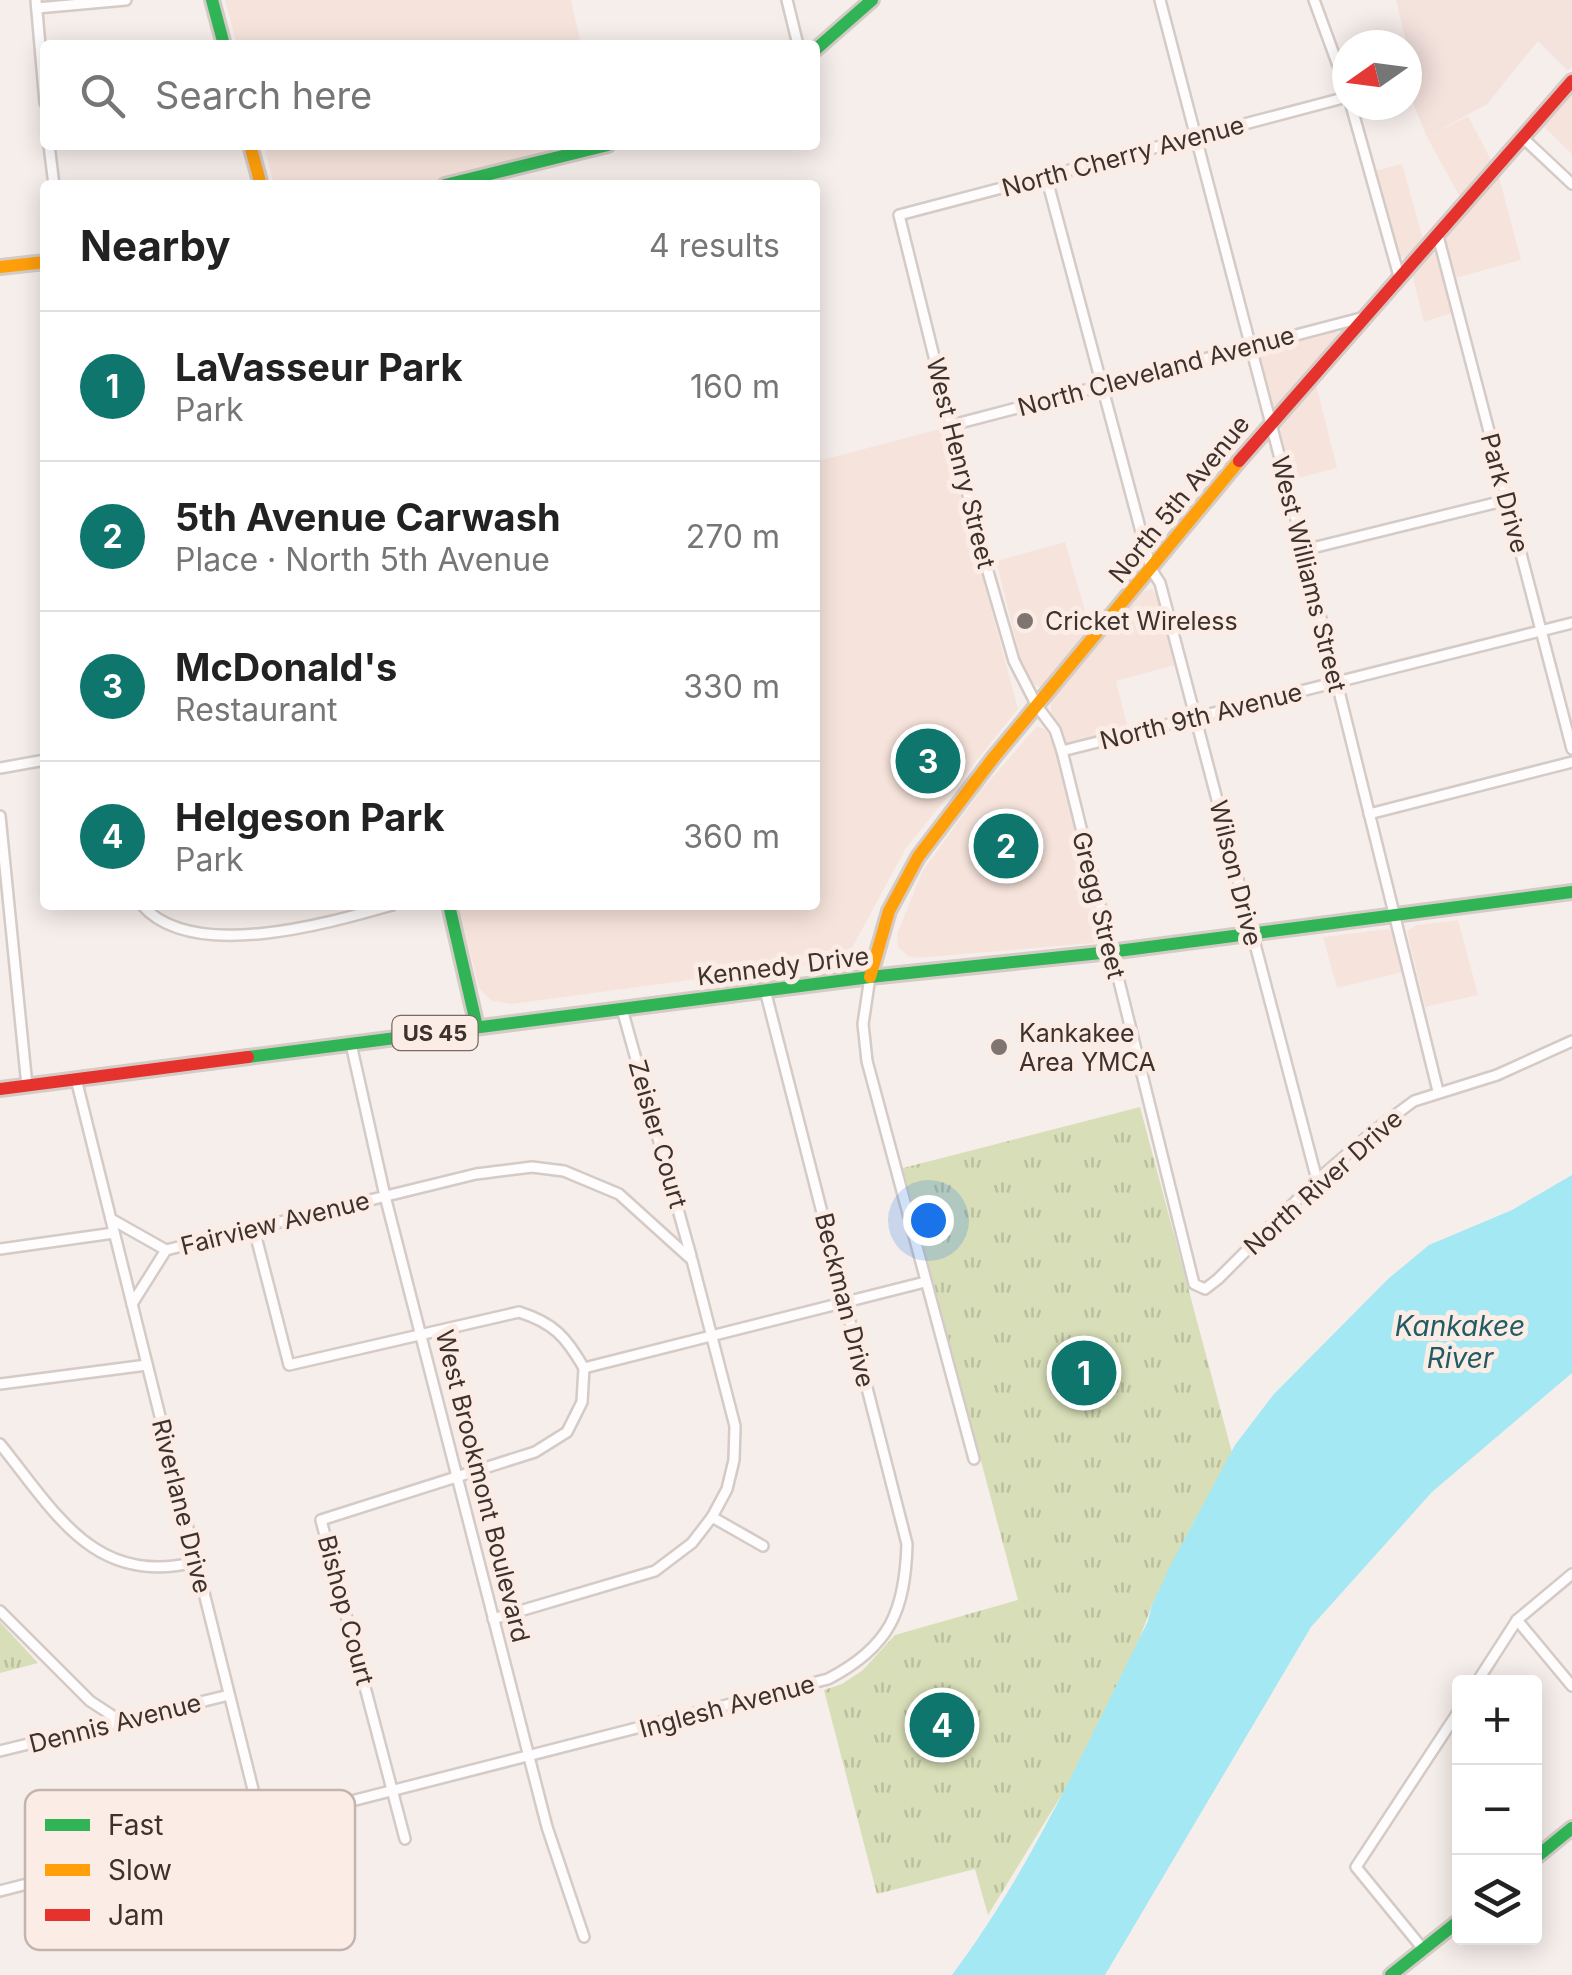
<!DOCTYPE html>
<meta charset="utf-8">
<style>
:root{--surface:#fff;--page:#f2f2f2;--text:#222;--muted:#767676;--line:#e0e0e0;--accent:#0f766e}
body{margin:0;font-family:Inter,sans-serif;background:var(--page);color:var(--text)}
.controls{position:absolute;right:30px;bottom:30px;display:grid;overflow:hidden;border-radius:10px;box-shadow:0 5px 25px #0003}
.controls button{width:90px;height:90px;display:grid;place-items:center;padding:0;border:0;border-bottom:2px solid var(--line);background:var(--surface);color:var(--text);font:50px sans-serif}
.compass{position:absolute;left:1332px;top:30px;width:90px;height:90px;border-radius:50%;background:var(--surface);box-shadow:0 5px 25px #0003;rotate:256deg}
.you{position:absolute;left:928px;top:1220px;width:35px;height:35px;margin:-25px;border:8px solid #fff;border-radius:50%;background:#1a73e8;box-shadow:0 0 0 15px #1a73e833}
.badge{display:grid;place-items:center;width:65px;height:65px;border-radius:50%;background:var(--accent);color:#fff;font-size:32px;font-weight:700}
.pin{position:absolute;translate:-50% -50%;border:5px solid #fff;box-shadow:0 2px 10px #0006}
.list{margin:0;padding:0;list-style:none}
h2{display:flex;justify-content:space-between;align-items:center;height:130px;margin:0;padding:0 40px;font-size:42px}
h2 small{font-size:32px;font-weight:400;color:var(--muted)}
.list li{display:grid;grid-template-columns:65px 1fr auto;gap:30px;align-items:center;box-sizing:border-box;height:150px;padding:0 40px;border-top:2px solid var(--line)}
.list b{display:block;font-size:38px;white-space:nowrap}
.list p{margin:0;font-size:32px;white-space:nowrap;color:var(--muted)}
.list em{font-size:32px;font-style:normal;color:var(--muted)}
.icon{flex:none;width:55px;height:55px;fill:none;stroke:currentColor;stroke-width:2;stroke-linecap:round;stroke-linejoin:round}
.map{position:relative;flex:none;width:1572px;height:1975px;overflow:hidden}
.search{position:absolute;background:var(--surface);box-shadow:0 5px 25px #0003;left:40px;top:40px;width:780px;height:110px;display:flex;align-items:center;gap:25px;box-sizing:border-box;padding:0 35px;border-radius:10px;color:var(--muted);font-size:38px}
.panel{position:absolute;background:var(--surface);box-shadow:0 5px 25px #0003;left:40px;top:180px;width:780px;height:730px;border-radius:10px}
.map>svg:first-child{display:block}
</style>
<div class="map">
<svg width="1572" height="1975" viewBox="0 0 1572 1975">
<defs>
<pattern id="park-tufts" width="24" height="20" patternUnits="userSpaceOnUse" patternTransform="scale(2.5)"><rect width="24" height="20" fill="#d8deb8"/><path d="M3 7l-1-3M5 7V3M7 7l1-3M15 17l-1-3M17 17v-4M19 17l1-3" fill="none" stroke="#babf9e"/></pattern>
</defs>
<rect width="100%" height="100%" fill="#f6eeeb"/>
<g fill="#f6e4dc">
<polygon points="225,0 571,0 581,45 237,45"/>
<polygon points="1572,89 1572,154 1541,124"/>
<polygon points="1468,116 1491,160 1460,197 1427,137"/>
<polygon points="264,145 575,145 417,185 274,185"/>
<polygon points="1402,164 1423,239 1404,259 1396,251 1375,171"/>
<polygon points="1498,173 1521,260 1455,278 1445,234"/>
<polygon points="1435,252 1452,313 1424,322 1412,274 1428,255"/>
<polygon points="1334,330 1338,333 1337,339 1276,407 1273,406 1258,350"/>
<polygon points="1316,384 1337,468 1290,480 1278,428"/>
<polygon points="943,428 1018,709 906,848 846,959 512,1004 492,1001 479,988 458,905 815,905 815,462"/>
<polygon points="1065,542 1091,631 1045,686 1039,687 1030,682 1023,669 996,561"/>
<polygon points="1152,589 1158,597 1175,665 1116,681 1128,729 1066,744 1051,718 1051,702 1143,591"/>
<polygon points="1037,726 1046,730 1055,750 1101,938 1094,943 917,958 908,956 898,947 897,934 922,872 978,794"/>
<polygon points="1458,920 1478,995 1425,1007 1407,931 1417,925"/>
<polygon points="1389,929 1394,934 1403,972 1337,988 1323,937"/>
</g>
<polygon fill="#f4e2dd" points="1396,0 1572,0 1572,67 1568,71 1538,41 1487,104 1427,137 1407,88 1413,69"/>
<g fill="url(#park-tufts)">
<polygon points="1140,1107 1235,1464 1194,1521 1152,1605 1133,1656 1067,1786 988,1915 975,1869 877,1894 824,1690 842,1684 863,1670 895,1635 1018,1600 903,1168"/>
<polygon points="0,1622 38,1663 0,1673"/>
</g>
<path fill="#a4e8f3" d="M1572 1175V1373L1432 1492 1311 1627 1105 1975H952C1033 1867 1088 1741 1148 1621L1152 1605 1169 1568 1235 1445 1274 1394 1388 1279 1429 1245 1512 1210Z"/>
<g fill="none" stroke-linecap="round" stroke-linejoin="round">
<g stroke="#d4cac6" stroke-width="14">
<g id="street">
<polyline points="36,0 45,103"/>
<polyline points="787,0 798,45"/>
<polyline points="1160,0 1304,550 1438,1091"/>
<polyline points="1314,0 1347,90"/>
<polyline points="37,8 126,0"/>
<polyline points="1407,79 1410,78"/>
<polyline points="1347,97 899,215 982,551 1014,661 1037,706 1055,730 1062,751 1194,1284 1205,1289 1218,1279 1317,1180 1375,1130 1414,1101 1497,1075 1572,1041"/>
<polyline points="1351,105 1399,276"/>
<polyline points="1523,138 1572,184"/>
<polyline points="49,145 54,185"/>
<polyline points="1046,176 1151,569 1160,583 1164,598 1317,1180"/>
<polyline points="1438,236 1572,749"/>
<polyline points="952,425 1361,318"/>
<polyline points="1304,550 1507,500"/>
<polyline points="1062,751 1572,623"/>
<polyline points="0,768 45,760"/>
<polyline points="1369,814 1572,762"/>
<polyline points="0,816 27,1086"/>
<path d="M142 905C192 963 329 923 392 905"/>
<polyline points="870,977 863,1024 867,1061 974,1459"/>
<polyline points="622,1009 691,1256"/>
<polyline points="351,1044 385,1196 547,1827 584,1937"/>
<polyline points="76,1079 289,1934"/>
<polyline points="111,1219 166,1250"/>
<path d="M254 1229 289 1365 519 1312C554 1323 566 1337 584 1368"/>
<polyline points="0,1249 114,1233"/>
<polyline points="132,1304 166,1250 476,1174 532,1167 564,1171 619,1194 692,1260 735,1426 734,1460 727,1489 712,1517 692,1543 655,1571 493,1619"/>
<polyline points="584,1368 925,1282"/>
<polyline points="0,1384 147,1365"/>
<path d="M0 1444C56 1513 94 1587 196 1562"/>
<polyline points="712,1517 763,1546"/>
<polyline points="0,1611 90,1701 122,1722"/>
<polyline points="1517,1620 1572,1686"/>
<polyline points="1477,1682 1517,1620 1572,1574"/>
<polyline points="0,1751 229,1695"/>
<polyline points="405,1839 321,1520 535,1452 567,1432 582,1402 584,1368"/>
<path d="M0 1891 828 1679C890 1647 905 1611 907 1544L765 990"/>
<polyline points="1423,1949 1356,1867 1460,1709"/>
</g>
</g>
<g stroke="#d4cac6" stroke-width="18">
<g id="fast">
<polyline points="212,0 224,45"/>
<polyline points="815,50 872,0"/>
<polyline points="445,185 608,145"/>
<polyline points="449,905 477,1027"/>
<polyline points="248,1057 870,977 1110,952 1572,892"/>
<polyline points="1534,1859 1572,1828"/>
<polyline points="1391,1975 1460,1920"/>
</g>
</g>
<g stroke="#d4cac6" stroke-width="18">
<g id="slow">
<polyline points="250,145 261,185"/>
<polyline points="0,267 45,262"/>
<polyline points="870,977 889,911 918,857 994,757 1239,461"/>
</g>
</g>
<g stroke="#d4cac6" stroke-width="18">
<g id="jam">
<polyline points="1239,461 1572,81"/>
<polyline points="0,1089 248,1057"/>
</g>
</g>
<use href="#street" stroke="#fefcfc" stroke-width="9"/>
<use href="#fast" stroke="#30b455" stroke-width="12"/>
<use href="#slow" stroke="#ff9f0a" stroke-width="12"/>
<use href="#jam" stroke="#e5322d" stroke-width="12"/>
</g>
<g fill="#7f746f" stroke="#fbede6" stroke-width="4">
<circle cx="1025" cy="621" r="10"/>
<circle cx="999" cy="1047" r="10"/>
</g>
<g text-anchor="middle" stroke-width="10" stroke-linejoin="round" paint-order="stroke">
<rect fill="#fbede6" stroke="#776a64" stroke-width="2.5" x="392.5" y="1016" width="85" height="34" rx="8"/>
<g font-size="22" font-weight="bold" fill="#3f322c">
<text x="435" y="1041">US 45</text>
</g>
<g font-size="25" fill="#3f322c" stroke="#fbede6">
<text transform="translate(1123 156) rotate(-15)" y="9">North Cherry Avenue</text>
<text transform="translate(1156 371) rotate(-15)" y="9">North Cleveland Avenue</text>
<text transform="translate(961 463) rotate(76)" y="9">West Henry Street</text>
<text transform="translate(1505 493) rotate(75)" y="9">Park Drive</text>
<text transform="translate(1179 499) rotate(-51)" y="9">North 5th Avenue</text>
<text transform="translate(1309 574) rotate(76)" y="9">West Williams Street</text>
<text transform="translate(1201 716) rotate(-14)" y="9">North 9th Avenue</text>
<text transform="translate(1236 873) rotate(76)" y="9">Wilson Drive</text>
<text transform="translate(1099 905) rotate(76)" y="9">Gregg Street</text>
<text transform="translate(783 966) rotate(-7)" y="9">Kennedy Drive</text>
<text transform="translate(658 1134) rotate(74)" y="9">Zeisler Court</text>
<text transform="translate(1323 1182) rotate(-42)" y="9">North River Drive</text>
<text transform="translate(275 1223) rotate(-14)" y="9">Fairview Avenue</text>
<text transform="translate(845 1300) rotate(76)" y="9">Beckman Drive</text>
<text transform="translate(483 1486) rotate(76)" y="9">West Brookmont Boulevard</text>
<text transform="translate(182 1506) rotate(76)" y="9">Riverlane Drive</text>
<text transform="translate(346 1610) rotate(75)" y="9">Bishop Court</text>
<text transform="translate(727 1706) rotate(-15)" y="9">Inglesh Avenue</text>
<text transform="translate(115 1723) rotate(-14)" y="9">Dennis Avenue</text>
</g>
<g font-size="25" fill="#3f322c" stroke="#fbede6" text-anchor="start">
<text x="1045" y="630">Cricket Wireless</text>
<text x="1019" y="1042">Kankakee<tspan x="1019" dy="29">Area YMCA</tspan></text>
</g>
<g font-size="28" font-style="italic" fill="#235b65" stroke="#fbede6">
<text x="1460" y="1336">Kankakee<tspan x="1460" dy="32">River</tspan></text>
</g>
</g>
<rect x="25" y="1790" width="330" height="160" rx="15" fill="#fbede6" stroke="#c3b5ae" stroke-width="2.5"/>
<rect x="45" y="1819" width="45" height="12" fill="#30b455"/>
<rect x="45" y="1864" width="45" height="12" fill="#ff9f0a"/>
<rect x="45" y="1909" width="45" height="12" fill="#e5322d"/>
<g font-size="28" fill="#3f322c">
<text x="108" y="1835">Fast</text>
<text x="108" y="1880">Slow</text>
<text x="108" y="1925">Jam</text>
</g>
</svg>
<div class="controls">
<button>+</button>
<button>−</button>
<button><svg class="icon" aria-label="layers" viewBox="0 0 24 24"><path d="M12 4l9 5-9 5-9-5zM3 14l9 5 9-5"/></svg></button>
</div>
<svg class="compass" viewBox="-18 -18 36 36"><path d="M0-13l5 13h-10z" fill="#e53935"/><path d="M0 13l5-13h-10z" fill="#767676"/></svg>
<div class="you"></div>
<div class="pin badge" style="left:1084px;top:1373px">1</div>
<div class="pin badge" style="left:1006px;top:846px">2</div>
<div class="pin badge" style="left:928px;top:761px">3</div>
<div class="pin badge" style="left:942px;top:1725px">4</div>
<div class="search"><svg class="icon" aria-label="search" viewBox="0 0 24 24"><circle cx="10" cy="10" r="6"/><path d="M15 15l6 6"/></svg>Search here</div>
<section class="panel">
<h2>Nearby<small>4 results</small></h2>
<ul class="list">
<li><span class="badge">1</span><div><b>LaVasseur Park</b><p>Park</p></div><em>160 m</em></li>
<li><span class="badge">2</span><div><b>5th Avenue Carwash</b><p>Place · North 5th Avenue</p></div><em>270 m</em></li>
<li><span class="badge">3</span><div><b>McDonald's</b><p>Restaurant</p></div><em>330 m</em></li>
<li><span class="badge">4</span><div><b>Helgeson Park</b><p>Park</p></div><em>360 m</em></li>
</ul>
</section>
</div>
